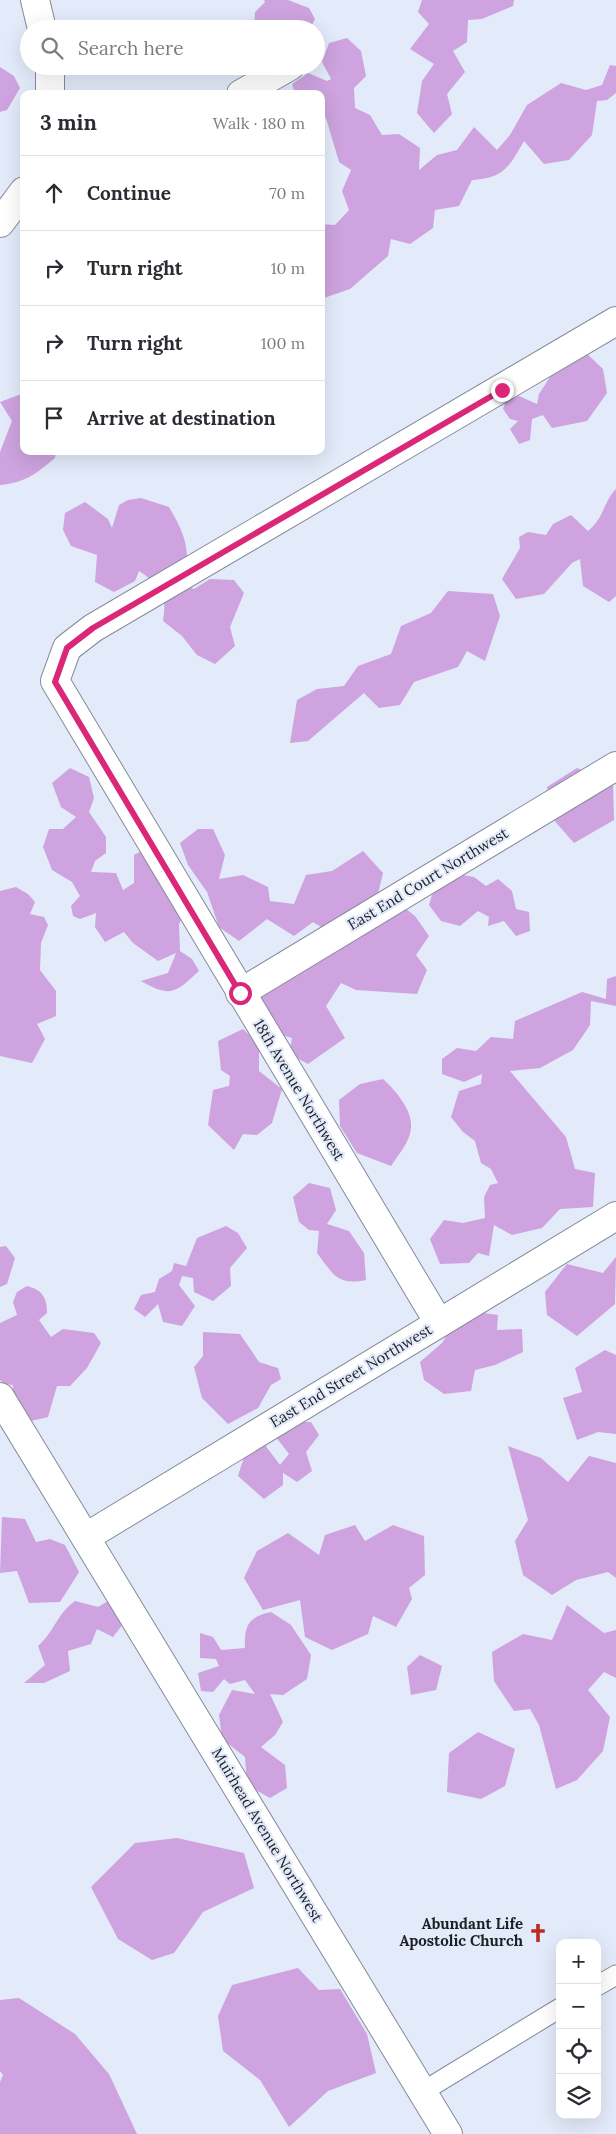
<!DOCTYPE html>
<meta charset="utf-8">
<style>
:root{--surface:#fff;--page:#f7f7f7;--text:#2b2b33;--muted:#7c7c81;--line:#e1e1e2}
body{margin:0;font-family:Lora,serif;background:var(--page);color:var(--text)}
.controls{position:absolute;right:15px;bottom:15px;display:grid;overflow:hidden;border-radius:10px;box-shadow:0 5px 20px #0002}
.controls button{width:45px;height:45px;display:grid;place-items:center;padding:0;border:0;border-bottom:1px solid var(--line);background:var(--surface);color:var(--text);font:25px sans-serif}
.stop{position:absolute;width:15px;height:15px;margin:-11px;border:4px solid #db2777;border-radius:50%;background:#fff}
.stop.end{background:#db2777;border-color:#fff;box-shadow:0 1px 5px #0008}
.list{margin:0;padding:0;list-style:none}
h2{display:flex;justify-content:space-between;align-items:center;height:65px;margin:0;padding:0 20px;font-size:21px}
h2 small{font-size:16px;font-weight:400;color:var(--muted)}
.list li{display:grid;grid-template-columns:32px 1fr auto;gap:15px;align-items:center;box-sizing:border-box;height:75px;padding:0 20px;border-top:1px solid var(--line)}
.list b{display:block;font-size:19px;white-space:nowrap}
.list em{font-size:16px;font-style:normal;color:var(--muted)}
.icon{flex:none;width:28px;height:28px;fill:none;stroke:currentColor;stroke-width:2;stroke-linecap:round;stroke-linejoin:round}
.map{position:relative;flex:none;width:616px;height:2134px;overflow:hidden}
.search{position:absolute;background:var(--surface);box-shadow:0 5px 20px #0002;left:20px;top:20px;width:305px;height:55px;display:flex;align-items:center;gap:12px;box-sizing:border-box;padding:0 18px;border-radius:28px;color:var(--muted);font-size:19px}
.panel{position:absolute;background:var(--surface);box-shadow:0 5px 20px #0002;left:20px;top:90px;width:305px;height:365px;border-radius:10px}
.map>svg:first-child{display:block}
</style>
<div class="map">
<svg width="616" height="2134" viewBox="0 0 616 2134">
<rect width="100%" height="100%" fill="#e3eaf9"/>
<g fill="#cea3df">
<polygon points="264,0 288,0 309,8 315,19 310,29 254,29 255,12 265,2"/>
<polygon points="422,0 514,0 513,6 482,19 468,20 467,42 453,51 465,72 447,94 452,114 434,133 417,113 422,81 434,64 410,49 429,24 418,12"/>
<path d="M347 38 361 51 366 76 354 88 355 108 370 115 382 135 399 134 420 148 419 170 437 155 457 150 474 127 497 150 510 135 527 105 561 83 586 90 602 85 610 65 616 66V93L607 100 597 101 592 135 569 160 544 164 524 141C509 167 504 178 472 180L459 206 435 210 433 228 410 244 391 239 388 256 350 289 321 299V224L335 225 349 210 342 191 351 170 339 162 326 118 321 115V94H295L292 84 308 73 327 81 331 79 322 62 329 43Z"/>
<polygon points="0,67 14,76 20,88 7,110 0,112"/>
<polygon points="584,351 603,369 607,393 587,421 552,428 543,415 532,419 530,440 519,444 510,429 518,421 510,419 503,409 507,398 519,396 537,404 539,394 563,357"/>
<path d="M24 393V451H56L55 458C34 475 27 482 0 485V452L12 421 0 402Z"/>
<path d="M616 489V596L609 602 583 586 580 559 572 563 544 594 516 599 502 579 520 548 519 537 528 532 546 535 553 524 571 515 588 531C605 517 603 502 616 489Z"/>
<path d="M141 498 169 507C186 536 191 551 184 585L194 589 210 579 234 580 244 593 230 627 235 646 215 664 197 655 182 636 163 621C167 592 163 587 139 571L135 581 114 592 95 582 97 555 71 546 63 530 65 513 85 502 108 519 112 528 119 505 128 500Z"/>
<polygon points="448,591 493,594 500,616 485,661 467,651 458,667 414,682 400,705 379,708 364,693 308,741 290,743 297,700 317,689 344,686 358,666 391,654 401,626 431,613"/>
<path d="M70 768 89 777 94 798 89 812 106 837V853L95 861 91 872 116 873 123 890 134 883V855L147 848 193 897 179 924 180 951 192 959 199 971C175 993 171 998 141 981L168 973 176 953 158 961 133 943 124 932 105 942 95 927 96 913 80 919 73 916 71 906 80 896 72 882 52 870 43 847 49 829H63L76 817 61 807 52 783Z"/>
<polygon points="577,768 613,783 614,820 574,843 553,819 547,787"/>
<polygon points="198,829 213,829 225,855 219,879 243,875 268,887 270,901 294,904 306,875 332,871 363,851 383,873 375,906 397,902 415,916 429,936 416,955 427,970 417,994 356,990 341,983 326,1006 345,1038 308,1064 289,1054 292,1038 271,1032 256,997 326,930 313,922 294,936 267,919 239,941 219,927 207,892 188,865 180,843"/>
<polygon points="452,873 474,877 486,886 498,879 512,891 516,909 529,912 530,931 516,936 504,921 488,926 489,917 478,911 460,926 441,921 429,905 436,882"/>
<polygon points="16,887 28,894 35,902 30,914 44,917 48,925 41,943 40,970 56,991 56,1016 37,1024 45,1039 32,1063 0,1056 0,891"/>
<polygon points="616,976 616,1006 591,1001 590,1025 573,1050 540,1068 510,1071 566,1137 575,1169 595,1173 593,1207 560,1209 542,1228 512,1235 494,1225 489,1256 478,1253 469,1263 440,1264 430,1239 444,1220 463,1223 485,1218 484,1197 490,1185 498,1183 491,1169 481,1163 475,1141 463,1132 451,1117 459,1091 481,1084 482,1074 464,1082 442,1074 442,1059 457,1048 476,1051 491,1037 513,1039 515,1021 582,992 606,999 607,979"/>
<polygon points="243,1029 259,1044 259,1071 282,1089 272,1123 257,1135 243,1134 234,1150 208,1125 213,1090 229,1086 230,1076 221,1070 218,1041"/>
<path d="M383 1079C395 1090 413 1110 411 1128 410 1142 398 1155 391 1166L357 1153 340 1126 339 1100 360 1084Z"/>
<path d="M309 1183 330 1188 336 1210 327 1224 349 1231 364 1253 366 1280C337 1286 333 1274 317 1253L319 1231 309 1230 299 1222 293 1197Z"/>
<polygon points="226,1226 238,1233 247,1248 230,1268 231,1286 213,1301 194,1292 193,1278 182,1276 179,1285 195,1306 182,1326 163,1322 158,1304 145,1317 134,1309 141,1295 155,1292 159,1279 172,1271 174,1263 186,1266 197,1238"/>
<polygon points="6,1246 15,1258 7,1284 0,1287 0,1247"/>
<polygon points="616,1257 615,1304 577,1336 547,1315 545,1292 567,1264 603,1273"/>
<path d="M27 1286C42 1290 47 1297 47 1313L39 1320 51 1337 63 1329 94 1333 101 1343 87 1368 70 1386H57L48 1417 31 1421 12 1397 13 1385 4 1384 0 1380V1323L17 1315 13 1302 17 1292Z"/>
<polygon points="477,1312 498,1315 497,1330 522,1329 523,1352 495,1365 475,1370 471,1391 444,1394 424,1380 420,1362 442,1343 454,1323"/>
<polygon points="203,1332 240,1334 259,1362 278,1368 281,1379 271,1385 258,1408 228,1424 202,1398 194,1367 203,1356"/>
<polygon points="605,1350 616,1355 616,1434 598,1432 577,1440 563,1398 582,1392 575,1368"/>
<polygon points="286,1422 311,1422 319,1435 306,1452 312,1471 297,1482 283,1473 283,1485 264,1499 238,1476 245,1454 265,1445 280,1465 289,1454 275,1436"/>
<polygon points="508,1446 541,1458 568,1482 589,1456 616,1463 616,1578 608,1572 576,1580 552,1595 523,1575 515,1541 528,1520"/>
<polygon points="2,1517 25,1519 36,1542 50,1539 65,1545 79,1572 60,1602 29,1603 17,1571 0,1573"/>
<polygon points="355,1525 365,1541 393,1525 424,1536 425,1575 409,1588 412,1599 396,1627 373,1616 368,1634 332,1650 305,1637 300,1600 263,1610 244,1578 257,1551 288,1533 319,1555 325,1535"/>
<path d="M113 1598 126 1620 113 1637 97 1629 91 1644 68 1651 70 1671 44 1683H24L45 1665 38 1646C55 1631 56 1615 75 1601L98 1607Z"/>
<polygon points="567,1605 604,1633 616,1630 616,1678 604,1672 588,1690 610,1717 603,1751 577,1780 556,1789 539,1725 530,1709 514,1711 494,1681 492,1652 523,1634 552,1640"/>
<path d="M271 1612 291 1625 311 1655 307 1679 283 1695 270 1694 283 1722 275 1735 261 1747 285 1765 287 1788 270 1798 247 1785 245 1757 222 1739 219 1715 232 1690 255 1694 245 1680 230 1684 224 1679 213 1692 201 1691 198 1673 219 1666 216 1659 200 1658V1633L213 1637 221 1650 245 1648C244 1626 248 1617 271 1612Z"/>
<polygon points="420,1655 442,1666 436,1690 411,1695 407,1667"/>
<polygon points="478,1732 515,1749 505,1786 481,1799 447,1792 449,1753"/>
<polygon points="177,1838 244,1853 254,1888 203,1912 174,1953 152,1960 118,1939 91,1887 135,1843"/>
<polygon points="298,1968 319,1990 340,1989 367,2034 376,2073 328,2091 289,2127 260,2080 223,2051 218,2016 232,1985"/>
<polygon points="19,1998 75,2034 109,2074 137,2134 0,2134 0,2082 3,2075 0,2071 0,2000"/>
</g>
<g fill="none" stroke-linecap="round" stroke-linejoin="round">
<g stroke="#868b9a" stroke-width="21">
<g id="service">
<polyline points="597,1986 616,1975"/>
<polyline points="422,2092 560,2008"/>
</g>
</g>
<g stroke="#868b9a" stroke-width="30">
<g id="minor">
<polyline points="35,0 42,29"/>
<polyline points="50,94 50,66"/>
<polyline points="241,94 290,66"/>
<polyline points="0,223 24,191"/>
<polyline points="240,993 616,766"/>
<polyline points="439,1323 55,681 67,648 93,628 616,321"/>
<polyline points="0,1397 448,2134"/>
<polyline points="86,1537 616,1216"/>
</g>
</g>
<use href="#service" stroke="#fff" stroke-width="19"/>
<use href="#minor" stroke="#fff" stroke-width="28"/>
</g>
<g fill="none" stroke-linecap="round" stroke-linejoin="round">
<polyline stroke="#db2777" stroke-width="6" points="240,993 55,682 67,648 93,628 502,390"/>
</g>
<defs>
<g id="church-bare" transform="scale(1.5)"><path d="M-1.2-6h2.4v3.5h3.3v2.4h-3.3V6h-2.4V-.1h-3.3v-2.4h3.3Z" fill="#ba2b26" stroke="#e3eaf9" stroke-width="2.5" paint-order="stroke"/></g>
</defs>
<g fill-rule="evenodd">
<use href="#church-bare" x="538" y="1933"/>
</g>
<g text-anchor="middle" stroke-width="4.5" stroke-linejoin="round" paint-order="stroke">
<g font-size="15" fill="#1c1f24" stroke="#e3eaf9">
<text transform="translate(428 879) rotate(-31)" y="5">East End Court Northwest</text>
<text transform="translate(299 1090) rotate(59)" y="5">18th Avenue Northwest</text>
<text transform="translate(351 1376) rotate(-31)" y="5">East End Street Northwest</text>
<text transform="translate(267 1835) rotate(59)" y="5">Muirhead Avenue Northwest</text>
</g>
<g font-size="15" font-weight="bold" fill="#1c1f24" stroke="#e3eaf9" text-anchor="end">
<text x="523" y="1929">Abundant Life<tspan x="523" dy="17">Apostolic Church</tspan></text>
</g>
</g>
</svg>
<div class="controls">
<button>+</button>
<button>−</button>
<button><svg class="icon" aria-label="locate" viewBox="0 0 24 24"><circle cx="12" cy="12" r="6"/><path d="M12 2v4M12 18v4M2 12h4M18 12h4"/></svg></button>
<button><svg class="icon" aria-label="layers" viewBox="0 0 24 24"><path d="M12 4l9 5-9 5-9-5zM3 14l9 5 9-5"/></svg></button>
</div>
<div class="stop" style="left:240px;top:993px"></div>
<div class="stop end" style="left:502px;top:390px"></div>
<div class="search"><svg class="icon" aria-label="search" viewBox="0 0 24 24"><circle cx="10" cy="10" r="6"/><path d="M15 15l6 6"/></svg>Search here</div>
<section class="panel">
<h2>3 min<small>Walk · 180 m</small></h2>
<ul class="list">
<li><svg class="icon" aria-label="ahead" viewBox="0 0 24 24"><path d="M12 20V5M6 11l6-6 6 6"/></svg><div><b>Continue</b></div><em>70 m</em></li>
<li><svg class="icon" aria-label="right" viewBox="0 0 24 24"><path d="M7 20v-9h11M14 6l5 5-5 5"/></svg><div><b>Turn right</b></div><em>10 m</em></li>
<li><svg class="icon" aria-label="right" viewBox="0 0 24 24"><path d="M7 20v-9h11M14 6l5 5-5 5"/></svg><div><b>Turn right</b></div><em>100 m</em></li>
<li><svg class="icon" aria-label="arrive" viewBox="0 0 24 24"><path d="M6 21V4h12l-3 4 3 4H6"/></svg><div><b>Arrive at destination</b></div></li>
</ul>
</section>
</div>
